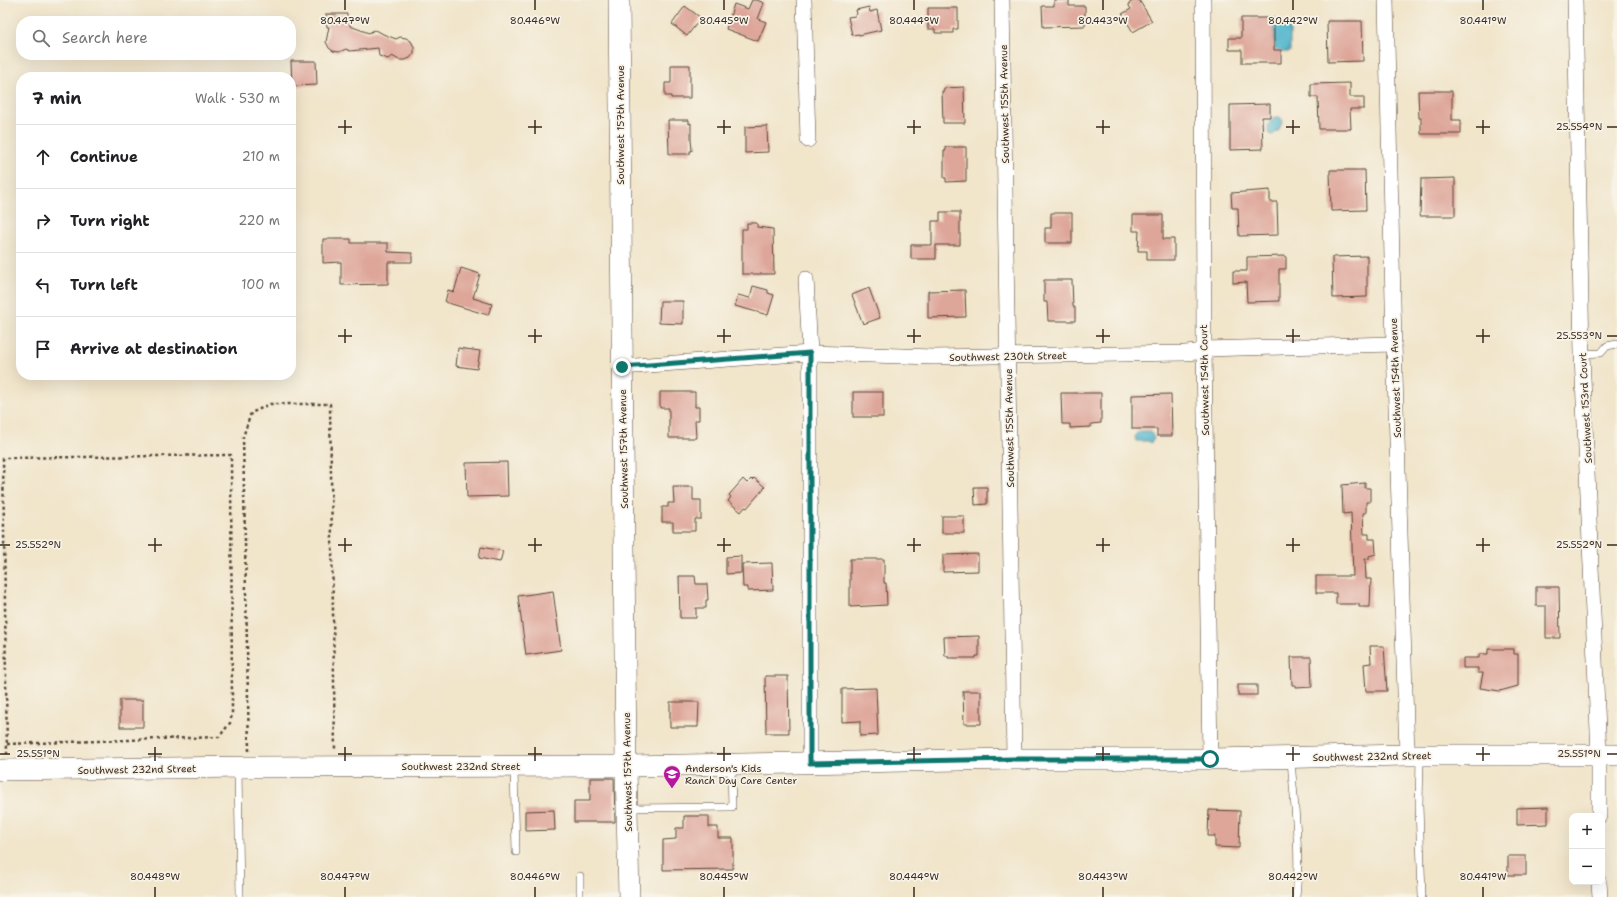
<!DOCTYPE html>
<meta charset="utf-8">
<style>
:root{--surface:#fff;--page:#f6f6f6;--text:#202124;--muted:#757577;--line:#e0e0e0}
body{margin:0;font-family:"Shantell Sans",sans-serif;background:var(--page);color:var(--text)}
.controls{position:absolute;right:12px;bottom:12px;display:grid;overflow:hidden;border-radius:8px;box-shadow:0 4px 16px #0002}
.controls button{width:36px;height:36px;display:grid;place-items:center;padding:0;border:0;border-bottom:1px solid var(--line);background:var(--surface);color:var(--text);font:20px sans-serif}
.stop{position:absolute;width:12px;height:12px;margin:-9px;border:3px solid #0f766e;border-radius:50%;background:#fff}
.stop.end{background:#0f766e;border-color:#fff;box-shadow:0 1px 4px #0008}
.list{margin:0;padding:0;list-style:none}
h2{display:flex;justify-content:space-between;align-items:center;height:52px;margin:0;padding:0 16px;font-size:17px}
h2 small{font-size:13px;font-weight:400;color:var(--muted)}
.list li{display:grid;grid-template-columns:26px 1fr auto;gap:12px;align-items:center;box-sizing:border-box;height:64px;padding:0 16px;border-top:1px solid var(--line)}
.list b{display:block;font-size:15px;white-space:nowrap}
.list em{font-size:13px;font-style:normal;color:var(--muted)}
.icon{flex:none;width:22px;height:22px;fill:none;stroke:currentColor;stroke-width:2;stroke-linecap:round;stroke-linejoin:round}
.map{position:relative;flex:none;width:1617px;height:897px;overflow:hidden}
.search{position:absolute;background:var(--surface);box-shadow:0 4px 16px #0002;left:16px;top:16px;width:280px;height:44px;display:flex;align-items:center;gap:10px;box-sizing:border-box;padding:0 14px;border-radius:16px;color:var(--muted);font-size:15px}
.panel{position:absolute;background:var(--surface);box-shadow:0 4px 16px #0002;left:16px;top:72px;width:280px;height:308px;border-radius:16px}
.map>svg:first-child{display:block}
</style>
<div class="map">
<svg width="1617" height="897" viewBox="0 0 1617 897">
<rect width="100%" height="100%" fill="#f7f3e8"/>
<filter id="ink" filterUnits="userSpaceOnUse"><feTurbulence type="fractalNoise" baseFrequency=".025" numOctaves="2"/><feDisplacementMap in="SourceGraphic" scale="8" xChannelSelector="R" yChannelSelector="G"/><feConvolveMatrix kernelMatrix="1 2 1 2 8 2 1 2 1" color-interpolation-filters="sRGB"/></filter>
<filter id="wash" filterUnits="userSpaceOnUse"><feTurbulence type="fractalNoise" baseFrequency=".012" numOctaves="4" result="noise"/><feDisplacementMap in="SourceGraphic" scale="16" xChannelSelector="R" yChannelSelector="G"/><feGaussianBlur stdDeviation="0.9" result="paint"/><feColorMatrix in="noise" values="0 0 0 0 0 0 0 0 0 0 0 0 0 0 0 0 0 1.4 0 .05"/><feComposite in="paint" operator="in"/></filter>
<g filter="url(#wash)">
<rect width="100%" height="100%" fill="#f1e5ca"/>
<g fill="#4db4cc" stroke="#446f75">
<polygon points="1274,24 1290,24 1290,52 1275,52"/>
<path d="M1274 117H1280L1283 121 1278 131 1272 135 1269 134C1266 127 1270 121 1274 117Z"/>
<polygon points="1139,431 1151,431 1154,439 1151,443 1148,441 1136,441 1135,438 1136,434"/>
</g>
<g id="blocks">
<g fill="#dea599">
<polygon points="752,0 757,0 764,3 758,19 766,22 758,41 726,29 734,4 748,9"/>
<polygon points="1054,0 1069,0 1069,6 1085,6 1085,26 1043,27 1042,6 1054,6"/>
<polygon points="1135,0 1139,0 1152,21 1133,32 1122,14 1131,9 1128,4"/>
<polygon points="685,6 701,18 687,36 672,24"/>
<polygon points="869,7 870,12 877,10 881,30 859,35 859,34 852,35 848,17 855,16 857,14 856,10"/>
<polygon points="928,8 958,8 958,29 953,29 953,33 935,33 935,29 928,29"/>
<polygon points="326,14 347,14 347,22 350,22 350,26 369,33 374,30 378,31 383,34 396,39 400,37 406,38 411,41 414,47 414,53 410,58 405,60 399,60 392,56 388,59 379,56 378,48 350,51 346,49 339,52 333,51 329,48 326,42 329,27 327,27"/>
<polygon points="1241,18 1274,18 1274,50 1281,50 1281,63 1242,63 1242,50 1229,50 1229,38 1241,38"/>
<polygon points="1327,21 1362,21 1363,61 1328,62"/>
<polygon points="291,61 316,61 317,85 292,86"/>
<polygon points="671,65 690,65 690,98 671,98 671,96 665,96 665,83 671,83"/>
<polygon points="1350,83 1350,97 1364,97 1364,109 1350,109 1351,129 1319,129 1318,97 1311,97 1311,84"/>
<polygon points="964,87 965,123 943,123 942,91 944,91 944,88"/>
<polygon points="1418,91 1452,91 1452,120 1461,120 1461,134 1421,134 1421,118 1419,118"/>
<polygon points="1270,104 1270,117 1262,117 1263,149 1230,150 1230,105"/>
<polygon points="668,120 689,120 689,124 691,123 691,139 692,151 690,151 690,154 669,154"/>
<polygon points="767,126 768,152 745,153 745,127"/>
<polygon points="945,147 966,147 966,181 946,182 946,178 944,178 944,151 946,151"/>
<polygon points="1330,170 1365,170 1366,210 1331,211"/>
<polygon points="1455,178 1455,216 1420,216 1421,179"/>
<polygon points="1270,190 1270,202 1277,202 1278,235 1239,236 1238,208 1232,208 1231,193"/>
<polygon points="940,212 960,212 960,245 936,245 936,259 911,259 911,245 932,245 932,221 940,221"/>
<polygon points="1051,213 1072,213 1072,243 1045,243 1045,228 1051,228"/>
<polygon points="1133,215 1163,215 1163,239 1174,239 1174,260 1147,260 1147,251 1138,251 1139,231 1133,231"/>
<polygon points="747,223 757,223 757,227 773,229 774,274 742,274 742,229 747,229"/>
<polygon points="323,239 351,239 351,243 388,243 388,252 412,253 412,262 388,262 388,284 341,285 341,262 323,263"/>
<polygon points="1286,256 1286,269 1279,269 1279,301 1247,302 1246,282 1233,283 1233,271 1247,271 1247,257"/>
<polygon points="1367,256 1367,297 1333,298 1332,257"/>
<polygon points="461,268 480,274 473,298 492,304 488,315 445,302 448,290 454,292"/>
<polygon points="1044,280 1072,280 1073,307 1075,307 1075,321 1048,321 1047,302 1044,302"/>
<polygon points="753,286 768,290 768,293 774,295 768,315 735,306 738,295 750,298"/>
<polygon points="869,288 880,318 863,324 852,295"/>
<polygon points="965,290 966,317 928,318 928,291"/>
<polygon points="660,301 683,301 683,324 659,323"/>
<polygon points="458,348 480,351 477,369 456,366"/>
<polygon points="660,392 695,392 695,407 699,407 699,420 695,420 696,438 669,438 669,408 660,408"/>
<rect x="853" y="392" width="30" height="25"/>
<polygon points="1061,393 1101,393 1101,423 1091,424 1091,427 1070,428 1070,424 1062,424"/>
<polygon points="1171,394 1172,436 1157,436 1157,429 1132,429 1132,395"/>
<polygon points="507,462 508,496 467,497 466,463"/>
<polygon points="754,478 765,487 747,508 745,507 741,512 728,501 731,497 729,495 743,479 747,483 751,479 752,480"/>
<polygon points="1365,483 1365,488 1370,488 1370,502 1366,502 1366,513 1363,513 1364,534 1369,534 1369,539 1375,539 1376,554 1369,556 1369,559 1365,559 1366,579 1371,579 1370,607 1359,607 1359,604 1336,604 1336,593 1316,593 1316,576 1353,576 1351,513 1343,514 1342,485"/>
<polygon points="673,487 693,487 693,500 701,500 701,519 695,519 695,531 673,531 673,522 662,522 662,507 668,507 668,503 674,503"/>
<polygon points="974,487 987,487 987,504 975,505"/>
<rect x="942" y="516" width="22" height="17"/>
<polygon points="481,547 503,551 500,562 479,558"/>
<polygon points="978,554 978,571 943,572 943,555"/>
<polygon points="741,556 741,573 726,574 726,557"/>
<polygon points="850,559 884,559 884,583 886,583 887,605 850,607"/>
<polygon points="772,563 773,590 748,591 748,587 743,587 742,564"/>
<polygon points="679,576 695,576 696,584 707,584 708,600 706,600 706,608 696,608 696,618 680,618"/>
<polygon points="1536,587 1559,587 1560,638 1546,638 1546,606 1536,606"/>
<polygon points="553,591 561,650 526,655 518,596"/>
<polygon points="979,636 979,656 976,656 976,658 948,658 948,656 945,656 944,637"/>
<polygon points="1370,646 1384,646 1387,691 1366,691 1364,664 1371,663"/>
<polygon points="1488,649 1514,649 1514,654 1518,654 1518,686 1500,691 1480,688 1483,673 1478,673 1478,668 1463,668 1463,658 1479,658 1479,654 1488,654"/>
<polygon points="1291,657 1311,657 1312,687 1296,688 1296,685 1292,685"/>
<polygon points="765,676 788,676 789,733 766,733"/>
<rect x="1238" y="685" width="19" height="10"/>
<polygon points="876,688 878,735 860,736 860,721 842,722 842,689"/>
<polygon points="963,691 981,691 981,724 964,724"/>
<rect x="120" y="700" width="23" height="27"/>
<polygon points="670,702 699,702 698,727 670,727"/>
<polygon points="590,778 614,778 615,822 574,822 574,801 590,801"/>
<polygon points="1548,807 1548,824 1517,825 1517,808"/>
<polygon points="554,810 555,830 525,831 525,811"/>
<polygon points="1209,810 1240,811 1239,848 1215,847 1215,836 1208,836"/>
<polygon points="684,816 709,816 709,827 718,827 718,838 733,838 733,869 663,870 663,840 676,839 676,828 684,828"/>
<rect x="1508" y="856" width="18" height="19"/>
</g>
</g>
</g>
<g filter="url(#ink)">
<use href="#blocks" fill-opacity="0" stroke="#564638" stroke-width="1"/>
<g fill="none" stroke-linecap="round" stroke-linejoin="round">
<g stroke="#564638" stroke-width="8">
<g id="lane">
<polyline points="1582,354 1601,353 1607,346 1617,344"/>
<polyline points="1420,758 1419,805 1422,897"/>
<path d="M1291 759C1294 805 1301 852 1296 897"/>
<polyline points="514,768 516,852"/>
<polyline points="238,769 240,897"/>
<polyline points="629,808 732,807 731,766"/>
<polyline points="580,876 580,897"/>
</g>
</g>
<g stroke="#564638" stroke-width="16">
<g id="street">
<polyline points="804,0 808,140"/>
<polyline points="1002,0 1014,759"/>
<polyline points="1203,0 1204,349 1210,759"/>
<polyline points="1386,0 1394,344 1407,755"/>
<polyline points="1575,0 1582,354 1599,755 1599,816"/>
<polyline points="806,279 810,353 810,763"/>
<polyline points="622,367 810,353 933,357 1185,353 1197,352 1204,349 1394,344"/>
<polyline points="1599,882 1600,897"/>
</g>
</g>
<g stroke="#564638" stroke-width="22">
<g id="secondary">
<polyline points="619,0 626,766 629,897"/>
<polyline points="0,770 249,767 626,766 1014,759 1210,759 1407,755 1617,755"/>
</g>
</g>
<g stroke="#564638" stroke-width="2.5" stroke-dasharray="3 3" stroke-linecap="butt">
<polyline points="7,744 219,737 230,723 232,714 231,455 3,458 7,754"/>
<polyline points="249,751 243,437 251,413 270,404 330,404 335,751"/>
</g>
<use href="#lane" stroke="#fff" stroke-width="7"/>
<use href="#street" stroke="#fff" stroke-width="15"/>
<use href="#secondary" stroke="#fff" stroke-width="21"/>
</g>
</g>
<g fill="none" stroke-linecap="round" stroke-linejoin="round" filter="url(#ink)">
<polyline stroke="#0f766e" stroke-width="5" points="622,367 810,353 810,763 1014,759 1210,759"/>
</g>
<path fill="none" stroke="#3b2a1e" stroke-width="1.5" d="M345 0V10M535 0V10M724 0V10M914 0V10M1103 0V10M1293 0V10M1483 0V10M345 120V134M535 120V134M724 120V134M914 120V134M1103 120V134M1293 120V134M1483 120V134M338 127H352M528 127H542M717 127H731M907 127H921M1096 127H1110M1286 127H1300M1476 127H1490M1607 127H1617M345 329V343M535 329V343M724 329V343M914 329V343M1103 329V343M1293 329V343M1483 329V343M338 336H352M528 336H542M717 336H731M907 336H921M1096 336H1110M1286 336H1300M1476 336H1490M1607 336H1617M155 538V552M345 538V552M535 538V552M724 538V552M914 538V552M1103 538V552M1293 538V552M1483 538V552M0 545H10M148 545H162M338 545H352M528 545H542M717 545H731M907 545H921M1096 545H1110M1286 545H1300M1476 545H1490M1607 545H1617M155 747V761M345 747V761M535 747V761M724 747V761M914 747V761M1103 747V761M1293 747V761M1483 747V761M0 754H10M148 754H162M338 754H352M528 754H542M717 754H731M907 754H921M1096 754H1110M1286 754H1300M1476 754H1490M1607 754H1617M155 887V897M345 887V897M535 887V897M724 887V897M914 887V897M1103 887V897M1293 887V897M1483 887V897"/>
<defs>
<g id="school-pin" transform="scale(0.9)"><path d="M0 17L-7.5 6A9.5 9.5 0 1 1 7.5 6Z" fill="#b5179e" stroke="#f7f3e8"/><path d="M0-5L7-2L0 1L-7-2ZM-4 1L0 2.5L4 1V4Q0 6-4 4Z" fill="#fff"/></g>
</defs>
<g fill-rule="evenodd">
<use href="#school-pin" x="672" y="774"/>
</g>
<g text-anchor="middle" stroke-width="3.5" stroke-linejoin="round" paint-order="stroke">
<g font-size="10" fill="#3b2a1e" stroke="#f7f3e8">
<text transform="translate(1004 104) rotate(-91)" y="4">Southwest 155th Avenue</text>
<text transform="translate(620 125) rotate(-90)" y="4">Southwest 157th Avenue</text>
<text transform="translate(1008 356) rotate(-1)" y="4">Southwest 230th Street</text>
<text transform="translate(1395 378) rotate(-92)" y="4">Southwest 154th Avenue</text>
<text transform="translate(1204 380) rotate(-91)" y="4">Southwest 154th Court</text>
<text transform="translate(1585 408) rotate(-93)" y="4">Southwest 153rd Court</text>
<text transform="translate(1009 428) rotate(-91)" y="4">Southwest 155th Avenue</text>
<text transform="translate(623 449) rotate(-91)" y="4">Southwest 157th Avenue</text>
<text transform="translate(1372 756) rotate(-1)" y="4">Southwest 232nd Street</text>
<text x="461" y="770">Southwest 232nd Street</text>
<text transform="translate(137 769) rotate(-1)" y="4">Southwest 232nd Street</text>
<text transform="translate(627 772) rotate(-91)" y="4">Southwest 157th Avenue</text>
</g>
<g font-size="10" fill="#3b2a1e" stroke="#f7f3e8" text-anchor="start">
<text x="685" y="772">Anderson's Kids<tspan x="685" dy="12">Ranch Day Care Center</tspan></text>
</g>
</g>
<g font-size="10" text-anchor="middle" fill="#3b2a1e" stroke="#f7f3e8" stroke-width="3.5" stroke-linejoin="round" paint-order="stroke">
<text x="345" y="24">80.447°W</text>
<text x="535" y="24">80.446°W</text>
<text x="724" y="24">80.445°W</text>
<text x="914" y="24">80.444°W</text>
<text x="1103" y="24">80.443°W</text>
<text x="1293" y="24">80.442°W</text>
<text x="1483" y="24">80.441°W</text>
<text x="1579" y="130">25.554°N</text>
<text x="1579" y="339">25.553°N</text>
<text x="38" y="548">25.552°N</text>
<text x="1579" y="548">25.552°N</text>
<text x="38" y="757">25.551°N</text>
<text x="1579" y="757">25.551°N</text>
<text x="155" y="880">80.448°W</text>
<text x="345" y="880">80.447°W</text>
<text x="535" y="880">80.446°W</text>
<text x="724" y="880">80.445°W</text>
<text x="914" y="880">80.444°W</text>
<text x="1103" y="880">80.443°W</text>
<text x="1293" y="880">80.442°W</text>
<text x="1483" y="880">80.441°W</text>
</g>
</svg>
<div class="controls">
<button>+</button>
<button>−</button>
</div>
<div class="stop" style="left:1210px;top:759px"></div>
<div class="stop end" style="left:622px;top:367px"></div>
<div class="search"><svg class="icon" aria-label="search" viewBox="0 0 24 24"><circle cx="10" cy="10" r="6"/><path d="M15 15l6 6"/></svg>Search here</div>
<section class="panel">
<h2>7 min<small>Walk · 530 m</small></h2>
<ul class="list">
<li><svg class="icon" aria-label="ahead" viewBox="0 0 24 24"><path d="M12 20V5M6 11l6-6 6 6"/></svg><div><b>Continue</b></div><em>210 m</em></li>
<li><svg class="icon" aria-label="right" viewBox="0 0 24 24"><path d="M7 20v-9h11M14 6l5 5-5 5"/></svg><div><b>Turn right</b></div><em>220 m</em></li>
<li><svg class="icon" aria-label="left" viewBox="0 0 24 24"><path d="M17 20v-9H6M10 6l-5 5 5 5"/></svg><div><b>Turn left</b></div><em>100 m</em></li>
<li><svg class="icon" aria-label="arrive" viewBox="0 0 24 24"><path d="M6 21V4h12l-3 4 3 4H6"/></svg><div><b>Arrive at destination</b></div></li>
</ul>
</section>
</div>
